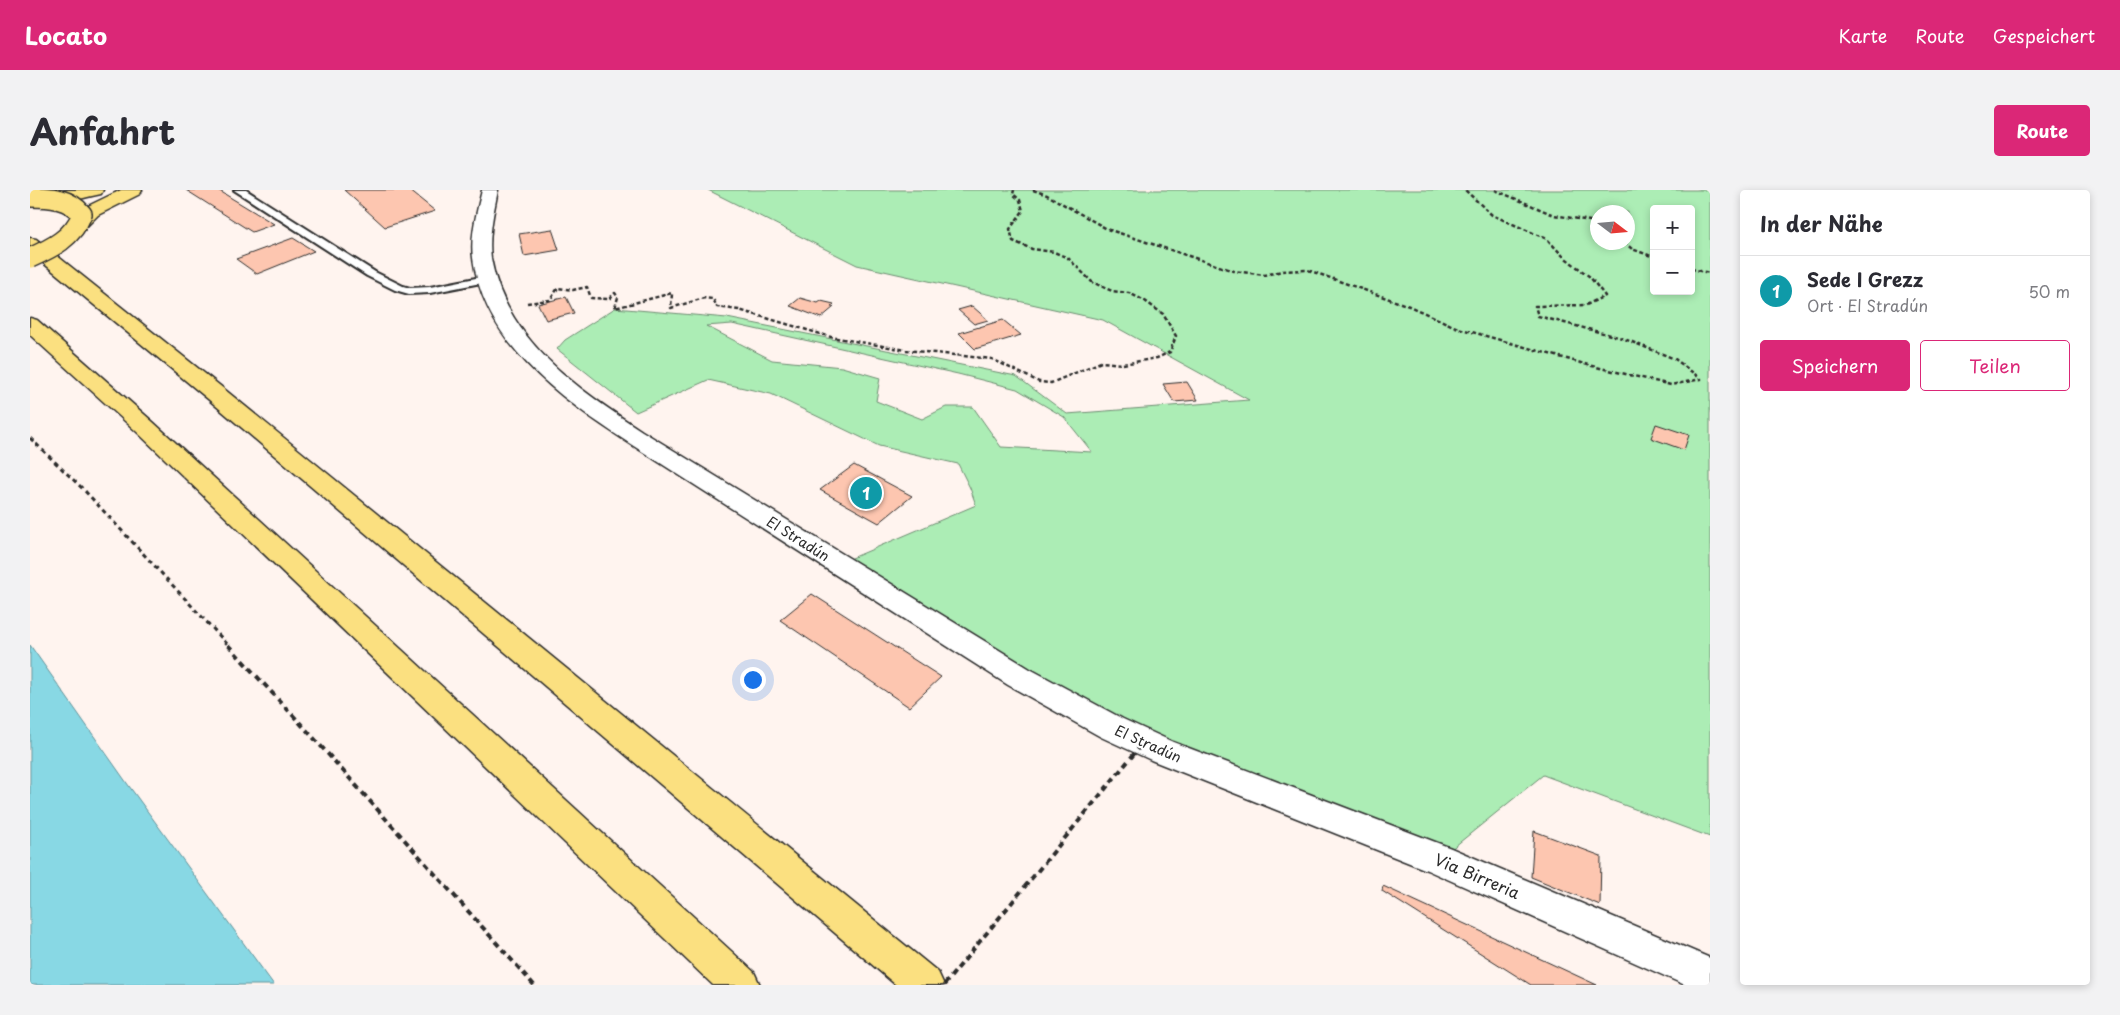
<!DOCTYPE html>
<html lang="de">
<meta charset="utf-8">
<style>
:root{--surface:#fff;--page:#f2f2f3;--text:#2b2b33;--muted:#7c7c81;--line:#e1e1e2;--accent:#db2777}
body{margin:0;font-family:"Playpen Sans",sans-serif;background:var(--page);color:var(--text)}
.controls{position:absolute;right:15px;top:15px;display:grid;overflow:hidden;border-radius:5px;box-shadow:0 2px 8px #0003}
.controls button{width:45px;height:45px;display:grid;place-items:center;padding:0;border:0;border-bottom:1px solid var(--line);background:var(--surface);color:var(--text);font:25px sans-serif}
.compass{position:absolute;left:1560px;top:15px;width:45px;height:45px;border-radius:50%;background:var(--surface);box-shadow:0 2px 8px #0003;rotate:106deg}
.you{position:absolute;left:722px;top:489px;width:18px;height:18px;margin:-12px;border:4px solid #fff;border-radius:50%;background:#1a73e8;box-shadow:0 0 0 8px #1a73e833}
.badge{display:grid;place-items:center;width:32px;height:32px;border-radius:50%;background:var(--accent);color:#fff;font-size:16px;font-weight:700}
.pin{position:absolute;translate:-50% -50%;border:2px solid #fff;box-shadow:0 1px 5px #0006}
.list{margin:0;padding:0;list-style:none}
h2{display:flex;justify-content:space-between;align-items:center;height:65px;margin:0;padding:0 20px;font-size:21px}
h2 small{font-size:16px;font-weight:400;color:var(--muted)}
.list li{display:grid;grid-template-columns:32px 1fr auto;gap:15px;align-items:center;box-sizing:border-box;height:70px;padding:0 20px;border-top:1px solid var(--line)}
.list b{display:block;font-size:19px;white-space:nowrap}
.list p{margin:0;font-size:16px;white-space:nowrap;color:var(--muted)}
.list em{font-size:16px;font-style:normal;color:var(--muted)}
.actions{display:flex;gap:10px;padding:15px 20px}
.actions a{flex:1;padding:11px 0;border:1px solid var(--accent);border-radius:5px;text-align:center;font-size:18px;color:var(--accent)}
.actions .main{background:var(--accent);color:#fff}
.map{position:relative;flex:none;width:1680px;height:795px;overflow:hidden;border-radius:5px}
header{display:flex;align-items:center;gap:30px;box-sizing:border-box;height:70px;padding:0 25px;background:var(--accent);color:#fff}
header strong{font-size:24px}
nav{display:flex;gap:28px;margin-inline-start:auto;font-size:18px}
.intro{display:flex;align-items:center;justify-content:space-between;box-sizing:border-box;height:120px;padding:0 30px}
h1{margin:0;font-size:35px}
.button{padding:12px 22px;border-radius:5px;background:var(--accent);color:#fff;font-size:18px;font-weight:700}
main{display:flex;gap:30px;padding:0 30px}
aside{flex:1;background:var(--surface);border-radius:5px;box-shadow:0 2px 8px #0003}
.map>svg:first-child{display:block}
</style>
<header>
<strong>Locato</strong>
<nav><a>Karte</a><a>Route</a><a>Gespeichert</a></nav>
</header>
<div class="intro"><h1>Anfahrt</h1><a class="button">Route</a></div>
<main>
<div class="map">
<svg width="1680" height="795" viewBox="0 0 1680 795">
<rect width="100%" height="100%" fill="#fff4ef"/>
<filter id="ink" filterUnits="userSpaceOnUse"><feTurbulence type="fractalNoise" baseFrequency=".02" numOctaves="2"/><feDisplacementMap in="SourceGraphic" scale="10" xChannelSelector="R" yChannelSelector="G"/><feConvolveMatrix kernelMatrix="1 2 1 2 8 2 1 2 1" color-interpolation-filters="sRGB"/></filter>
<g filter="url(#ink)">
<path fill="#acedb5" stroke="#6c8c70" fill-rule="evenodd" d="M678 0H1680V647L1513 585 1409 669 1132 561 808 374 946 315 940 298 928 274 849 256 741 204 678 190 606 222 527 159 535 150 585 118 697 128 986 186 1037 224 1219 210 1073 130 827 75ZM1624 19H1661V101H1624ZM1568 22H1598V52H1568ZM702 134 928 184 987 199 1034 227 1062 262 971 257 943 217H916L892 229 846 211 850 188 812 177 742 170 676 136Z"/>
<polygon fill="#88d8e4" stroke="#63939a" points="0,455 99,596 244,795 0,795"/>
<g fill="#fdc6b0" stroke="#2b2b2b">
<polygon points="156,0 188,0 244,34 222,42"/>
<polygon points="314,0 379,0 405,21 355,37"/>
<polygon points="522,39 529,60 494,66 489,44"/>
<polygon points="263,48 284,61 227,84 206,69"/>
<polygon points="536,107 544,123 516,130 508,114"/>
<polygon points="770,108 788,113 791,111 804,114 801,117 804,117 791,128 760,116"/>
<polygon points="942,116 958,130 944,134 928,120"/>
<polygon points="973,130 991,145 945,159 929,143"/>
<polygon points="1157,192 1168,210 1144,212 1133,194"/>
<polygon points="1626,234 1659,245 1654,260 1621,248"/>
<polygon points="824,275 882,306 849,333 790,300"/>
<polygon points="782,404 911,487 879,517 750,430"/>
<polygon points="1504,641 1571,666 1570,715 1501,687"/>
<polygon points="1353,696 1567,795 1501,795 1352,701"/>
</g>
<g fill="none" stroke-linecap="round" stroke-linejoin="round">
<g stroke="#2b2b2b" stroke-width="4">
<polygon id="service" points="204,0 216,0 345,82 373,96 380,98 400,97 456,86 462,89 456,92 400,103 379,104 365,100 337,86"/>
</g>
<g stroke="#2b2b2b" stroke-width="3">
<path id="tertiary" d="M452 0H468C464 21 458 46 461 68 475 150 548 199 612 241L1000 479 1093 529 1143 552 1421 658 1680 768V795H1655L1397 680 1121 570 1071 547 978 495 624 269C549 221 456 164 443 68 440 46 447 21 452 0Z"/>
</g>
<g stroke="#2b2b2b" stroke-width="3">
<g id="primary">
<path d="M38 0H73L71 4C53 8 29 15 11 11L8 7 11 3Z"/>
<polygon points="91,0 112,0 110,4 68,25 55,38 49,39 43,38 40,34 56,17"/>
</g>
</g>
<g stroke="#2b2b2b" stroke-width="3">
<g id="motorway">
<polygon points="0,48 6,49 194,199 908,782 914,795 866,795 178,209 0,62"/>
<polygon points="0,128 7,130 123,232 724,782 730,795 683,795 107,242 0,145"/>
</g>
</g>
<g stroke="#2b2b2b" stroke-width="2.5" stroke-dasharray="4 2.5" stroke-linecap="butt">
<polyline points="1003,0 1017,5 1077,39 1204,81 1235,85 1252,81 1278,80 1379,116 1428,138 1558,175 1641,195 1671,189 1645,169 1592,148 1508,126 1505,116 1556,115 1575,106 1560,87 1533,66 1517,49 1462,25 1435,0"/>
<polyline points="1465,0 1524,25 1560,31 1568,35"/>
<polyline points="1594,52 1602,59 1624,67"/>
<polyline points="1661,79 1680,83"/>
<polyline points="497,113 520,110 528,98 543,100 557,97 561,108 579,109 585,103 588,107 585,118 642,103 641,118 674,108 683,109 687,117 709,120 801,147 876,160 962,169 1009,192 1021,193 1071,172 1093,174 1127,168 1140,162 1146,146 1133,124 1115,111 1099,103 1082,101 1062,92 1038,68 1024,62 1002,59 983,51 980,39 993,21 990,10 983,4 984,0"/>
</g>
<polyline stroke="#2b2b2b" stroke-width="3" stroke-dasharray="4.5 4" stroke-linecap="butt" points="0,248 54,300 199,456"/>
<polyline stroke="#2b2b2b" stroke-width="4" stroke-dasharray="6 4.5" stroke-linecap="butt" points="198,455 281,545 504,795"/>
<use href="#service" fill="#fff" fill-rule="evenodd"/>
<use href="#tertiary" fill="#fff" fill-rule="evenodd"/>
<use href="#primary" fill="#fbe080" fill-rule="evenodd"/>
<use href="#motorway" fill="#fbe080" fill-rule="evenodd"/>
<g stroke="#2b2b2b" stroke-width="22" stroke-linecap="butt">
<path id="primary-bridge" d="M0 7C20 7 39 8 52 24 43 48 22 58 0 68"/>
</g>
<polyline stroke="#2b2b2b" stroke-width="4" stroke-dasharray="6 4.5" stroke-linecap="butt" points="914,795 1113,553"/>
<use href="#primary-bridge" stroke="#fbe080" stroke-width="19"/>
</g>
</g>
<g text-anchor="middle" stroke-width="4.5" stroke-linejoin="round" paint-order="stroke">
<g font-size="14" fill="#2b2b2b" stroke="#fff">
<text transform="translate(768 349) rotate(32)" y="5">El Stradún</text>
<text transform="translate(1118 554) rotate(24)" y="5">El Stradún</text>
</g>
<g font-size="16" fill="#2b2b2b" stroke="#fff">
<text transform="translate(1447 686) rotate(23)" y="6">Via Birreria</text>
</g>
</g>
</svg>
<div class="controls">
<button>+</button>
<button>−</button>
</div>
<svg class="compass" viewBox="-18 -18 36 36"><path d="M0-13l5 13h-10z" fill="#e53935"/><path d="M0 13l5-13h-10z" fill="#7c7c81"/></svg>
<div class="you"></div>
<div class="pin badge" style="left:836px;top:303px;background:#0f9aa8">1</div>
</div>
<aside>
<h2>In der Nähe<small></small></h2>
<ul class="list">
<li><span class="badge" style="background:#0f9aa8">1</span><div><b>Sede I Grezz</b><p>Ort · El Stradún</p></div><em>50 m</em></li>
</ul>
<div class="actions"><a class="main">Speichern</a><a>Teilen</a></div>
</aside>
</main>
